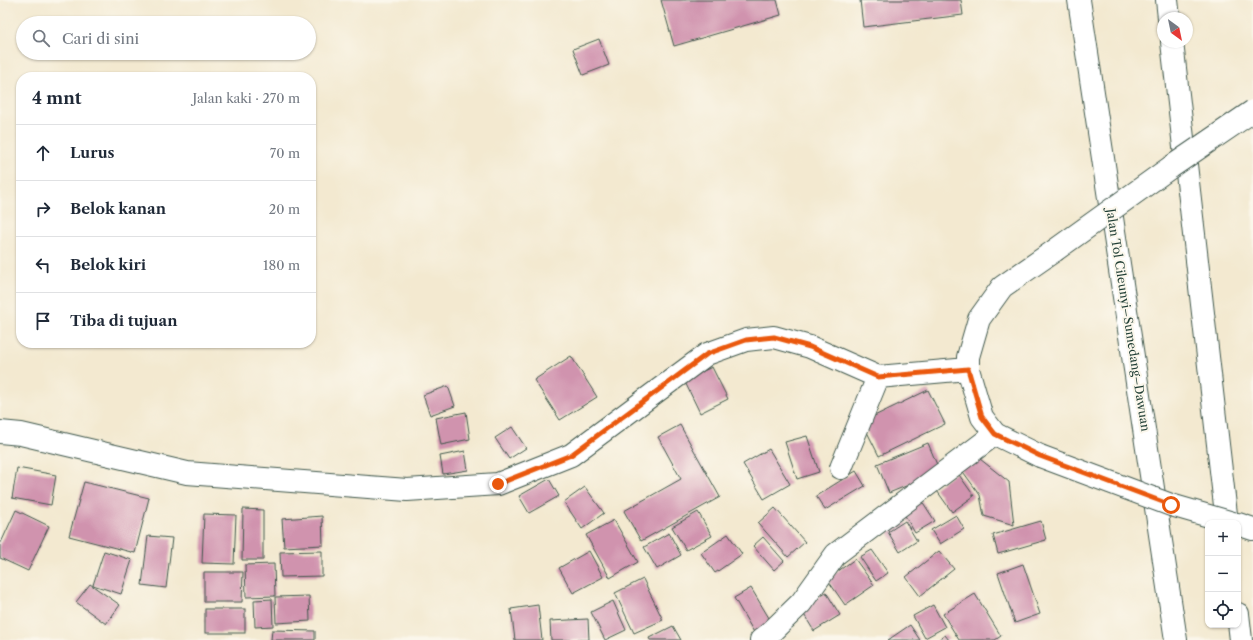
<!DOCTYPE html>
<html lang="id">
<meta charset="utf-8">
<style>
:root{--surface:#fff;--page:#f2f2f3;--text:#1f2937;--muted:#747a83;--line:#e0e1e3}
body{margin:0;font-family:"Libre Caslon Text",serif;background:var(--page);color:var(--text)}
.controls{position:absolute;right:12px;bottom:12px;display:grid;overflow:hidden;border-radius:8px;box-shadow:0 1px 3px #0004}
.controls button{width:36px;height:36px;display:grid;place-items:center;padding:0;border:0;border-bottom:1px solid var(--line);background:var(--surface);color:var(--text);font:20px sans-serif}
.compass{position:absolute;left:1157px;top:12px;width:36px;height:36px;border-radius:50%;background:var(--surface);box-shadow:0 1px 3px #0004;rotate:147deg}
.stop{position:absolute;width:12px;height:12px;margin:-9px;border:3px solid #ea580c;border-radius:50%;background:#fff}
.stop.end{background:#ea580c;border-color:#fff;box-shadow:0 1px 4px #0008}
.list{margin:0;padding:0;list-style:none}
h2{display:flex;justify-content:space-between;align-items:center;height:52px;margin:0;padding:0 16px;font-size:17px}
h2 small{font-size:13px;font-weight:400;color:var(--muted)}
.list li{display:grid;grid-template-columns:26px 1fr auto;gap:12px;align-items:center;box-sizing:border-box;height:56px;padding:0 16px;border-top:1px solid var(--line)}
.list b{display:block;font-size:15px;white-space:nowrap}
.list em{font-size:13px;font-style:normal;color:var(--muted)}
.icon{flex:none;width:22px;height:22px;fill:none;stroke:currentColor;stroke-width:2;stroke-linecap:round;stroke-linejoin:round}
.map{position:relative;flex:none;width:1253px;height:640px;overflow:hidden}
.search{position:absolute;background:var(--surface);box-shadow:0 1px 3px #0004;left:16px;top:16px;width:300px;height:44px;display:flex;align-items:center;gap:10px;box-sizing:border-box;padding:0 14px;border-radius:22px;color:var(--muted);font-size:15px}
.panel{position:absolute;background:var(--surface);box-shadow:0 1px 3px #0004;left:16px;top:72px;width:300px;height:276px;border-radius:16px}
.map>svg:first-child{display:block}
</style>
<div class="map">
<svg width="1253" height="640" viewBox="0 0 1253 640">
<rect width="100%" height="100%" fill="#fbf7ec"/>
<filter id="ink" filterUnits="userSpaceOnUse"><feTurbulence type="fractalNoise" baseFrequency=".025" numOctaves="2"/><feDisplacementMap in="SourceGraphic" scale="8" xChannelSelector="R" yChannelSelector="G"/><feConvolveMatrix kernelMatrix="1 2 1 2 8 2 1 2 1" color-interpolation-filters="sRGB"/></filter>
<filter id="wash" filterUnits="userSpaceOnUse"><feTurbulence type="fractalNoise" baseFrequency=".012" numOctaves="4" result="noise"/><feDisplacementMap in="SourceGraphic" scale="16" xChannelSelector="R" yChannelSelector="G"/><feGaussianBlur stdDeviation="0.9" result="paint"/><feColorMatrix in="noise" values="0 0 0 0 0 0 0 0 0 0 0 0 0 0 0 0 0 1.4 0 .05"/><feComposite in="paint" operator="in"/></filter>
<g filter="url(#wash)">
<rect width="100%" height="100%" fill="#f3e9d0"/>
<g id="blocks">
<g fill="#d093ae">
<polygon points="661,0 777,0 781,15 674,46"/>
<polygon points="860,0 961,0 963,15 863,27"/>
<polygon points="599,39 609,65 583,75 573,49"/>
<polygon points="571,356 597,397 560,420 534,380"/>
<polygon points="712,367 728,399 700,413 684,380"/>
<polygon points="448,386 455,406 430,415 423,395"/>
<polygon points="928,390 945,424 879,456 862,422"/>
<polygon points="466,412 470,439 441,445 436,418"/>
<polygon points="680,425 720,497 641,541 624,511 681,479 658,437"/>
<polygon points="512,427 526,448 509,459 495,438"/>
<polygon points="807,436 819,472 797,479 785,442"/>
<polygon points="928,443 940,472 889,493 877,464"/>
<polygon points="769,449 790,484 764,499 743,464"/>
<polygon points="465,451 468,470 443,474 440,456"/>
<polygon points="975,455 1009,482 1014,525 984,516 980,495 961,469"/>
<polygon points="17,468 56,475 51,505 12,498"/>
<polygon points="856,471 865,486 825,510 816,496"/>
<polygon points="957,472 974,496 952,512 935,488"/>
<polygon points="549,479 559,496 529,513 519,496"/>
<polygon points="84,482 149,498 135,553 69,536"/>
<polygon points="585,487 604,513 582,529 564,502"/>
<polygon points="922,501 935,521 915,533 903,512"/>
<polygon points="775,508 805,542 788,557 758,523"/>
<polygon points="243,509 263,510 263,560 242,560"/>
<polygon points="16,510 49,526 28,571 0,558 0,545"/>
<polygon points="698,512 712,536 686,550 672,527"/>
<polygon points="204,514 236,515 234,564 202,563"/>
<polygon points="956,515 964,529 940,544 931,530"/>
<polygon points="322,516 323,545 284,547 282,519"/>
<polygon points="614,520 638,562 610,578 586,535"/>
<polygon points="905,521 917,541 900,552 888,532"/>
<polygon points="1041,521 1046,540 998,554 993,535"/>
<polygon points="669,533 681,555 657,569 644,547"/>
<polygon points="728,534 742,554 715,573 701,553"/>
<polygon points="148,536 172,538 166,588 142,585"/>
<polygon points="763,537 784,561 774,570 753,546"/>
<polygon points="872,550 888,573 876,581 860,557"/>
<polygon points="104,551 132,560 121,594 93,585"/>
<polygon points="322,551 322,576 281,577 280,552"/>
<polygon points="589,551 603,577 573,593 559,568"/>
<polygon points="939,551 954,569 920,596 906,577"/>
<polygon points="855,559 874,585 845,605 827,579"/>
<polygon points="274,564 275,596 246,597 245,565"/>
<polygon points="1023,564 1040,614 1015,623 998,573"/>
<polygon points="204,572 243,572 242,602 204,602"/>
<polygon points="643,579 663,620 634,633 615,593"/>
<polygon points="90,584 120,605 106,624 76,602"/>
<polygon points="751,588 772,623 755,634 734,598"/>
<polygon points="826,592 840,615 814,631 800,608"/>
<polygon points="975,594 1001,636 995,640 959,640 943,614"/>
<polygon points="309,596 310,621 276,623 275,597"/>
<polygon points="272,599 273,626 255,627 254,600"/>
<polygon points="613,601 626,630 605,640 591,612"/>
<polygon points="538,605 542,640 515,640 511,609"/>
<polygon points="933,605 945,627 925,638 913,616"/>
<rect x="205" y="609" width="40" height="24"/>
<polygon points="588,619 589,640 551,640 550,621"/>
<polygon points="910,625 920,640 888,640"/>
<polygon points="673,626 681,640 650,640 649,638"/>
<polygon points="272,630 315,631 315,640 271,640"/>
<polygon points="945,635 949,640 938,640"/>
</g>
</g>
</g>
<g filter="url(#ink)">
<use href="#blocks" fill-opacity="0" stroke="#3f574b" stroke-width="1"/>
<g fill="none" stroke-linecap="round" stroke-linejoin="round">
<g stroke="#3f574b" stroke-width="24">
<g id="street">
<polyline points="0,432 21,434 187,473 407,490 498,484 571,455 707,354 746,340 774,337 810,347 878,377 968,369"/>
<polyline points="841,468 878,377"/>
<polyline points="761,640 771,632 801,603 836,554 995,434"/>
</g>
</g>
<g stroke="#3f574b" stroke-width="24">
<g id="primary">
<polyline points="1040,456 995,434 982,417 968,369 968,357 979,319 1002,287 1054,251"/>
<polyline points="1238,524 1253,529"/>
</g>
</g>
<g stroke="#3f574b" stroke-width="24">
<g id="highway">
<polyline points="1079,0 1176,640"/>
<polyline points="1167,0 1169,18"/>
<polyline points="1172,42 1227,523"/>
<polyline points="1238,614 1241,640"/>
</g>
</g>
<use href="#street" stroke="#fff" stroke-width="22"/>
<use href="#primary" stroke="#fff" stroke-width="22"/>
<use href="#highway" stroke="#fff" stroke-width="22"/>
<g stroke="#3f574b" stroke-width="24" stroke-linecap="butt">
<g id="primary-bridge">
<polyline points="1054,251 1171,167 1253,111"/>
<polyline points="1040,456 1171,505 1233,523"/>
</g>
</g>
<use href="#primary-bridge" stroke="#fff" stroke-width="22"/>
</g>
</g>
<g fill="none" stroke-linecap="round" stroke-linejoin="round" filter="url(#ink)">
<polyline stroke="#ea580c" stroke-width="5" points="498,484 571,455 707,354 746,340 774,337 810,347 878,377 968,369 982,417 995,434 1040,456 1171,505"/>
</g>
<g text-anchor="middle" stroke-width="4" stroke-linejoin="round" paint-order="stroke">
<g font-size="12" fill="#1f3d34" stroke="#fbf7ec">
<text transform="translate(1128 320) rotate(81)" y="4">Jalan Tol Cileunyi–Sumedang–Dawuan</text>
</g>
</g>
</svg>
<div class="controls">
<button>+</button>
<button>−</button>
<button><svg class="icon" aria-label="locate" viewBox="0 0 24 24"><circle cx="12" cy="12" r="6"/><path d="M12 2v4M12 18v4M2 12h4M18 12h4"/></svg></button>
</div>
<svg class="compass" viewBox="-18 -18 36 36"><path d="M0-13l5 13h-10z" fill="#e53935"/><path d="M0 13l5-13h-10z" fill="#747a83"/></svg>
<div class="stop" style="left:1171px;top:505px"></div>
<div class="stop end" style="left:498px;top:484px"></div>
<div class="search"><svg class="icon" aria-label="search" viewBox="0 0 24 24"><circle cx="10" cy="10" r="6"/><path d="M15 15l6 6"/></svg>Cari di sini</div>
<section class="panel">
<h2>4 mnt<small>Jalan kaki · 270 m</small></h2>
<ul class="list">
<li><svg class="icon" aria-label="ahead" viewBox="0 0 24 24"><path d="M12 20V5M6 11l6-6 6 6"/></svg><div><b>Lurus</b></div><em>70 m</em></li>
<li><svg class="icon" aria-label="right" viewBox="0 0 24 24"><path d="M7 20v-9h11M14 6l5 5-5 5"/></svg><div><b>Belok kanan</b></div><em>20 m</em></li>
<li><svg class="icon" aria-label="left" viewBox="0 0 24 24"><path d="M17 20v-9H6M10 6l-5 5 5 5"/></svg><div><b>Belok kiri</b></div><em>180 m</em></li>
<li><svg class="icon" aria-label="arrive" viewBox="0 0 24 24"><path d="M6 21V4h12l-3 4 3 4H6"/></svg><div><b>Tiba di tujuan</b></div></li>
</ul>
</section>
</div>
